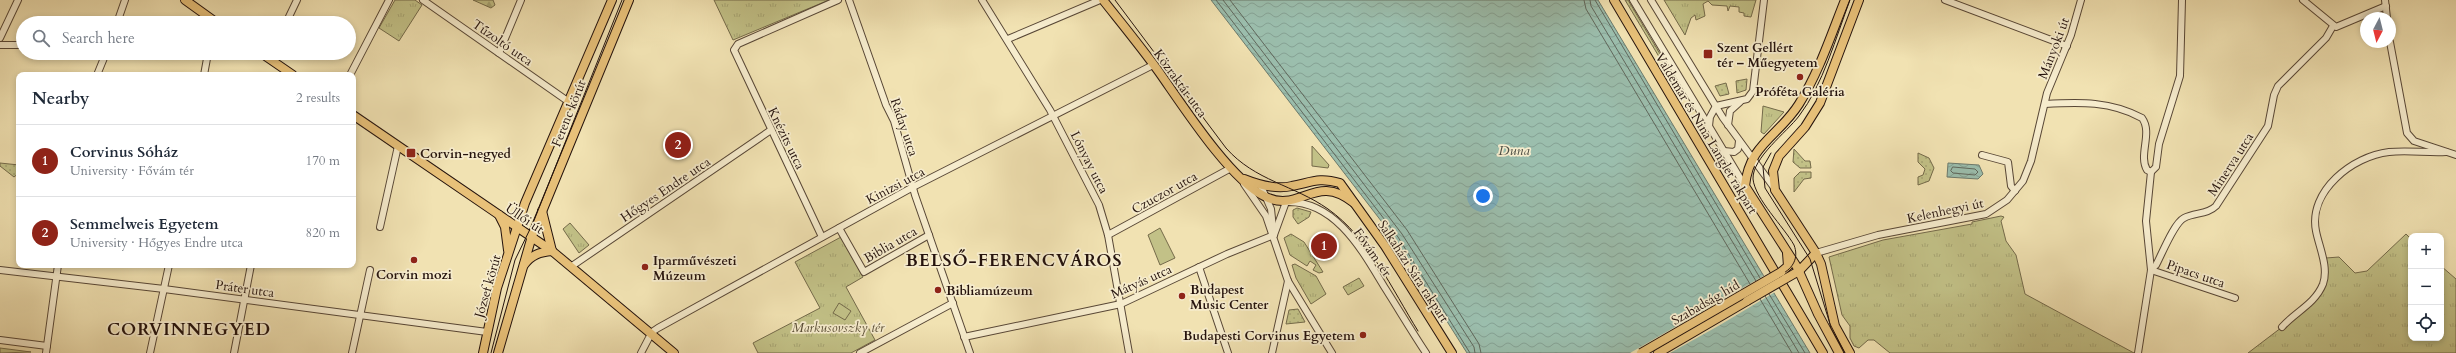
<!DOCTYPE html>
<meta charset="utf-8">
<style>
:root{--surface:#fff;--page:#f2f2f3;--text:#1f2937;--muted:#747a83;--line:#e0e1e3;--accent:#8f2418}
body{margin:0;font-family:Cardo,serif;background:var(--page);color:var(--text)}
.controls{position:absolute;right:12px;bottom:12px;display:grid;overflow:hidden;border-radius:8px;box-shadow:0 2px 6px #0003}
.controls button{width:36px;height:36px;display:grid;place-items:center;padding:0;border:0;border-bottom:1px solid var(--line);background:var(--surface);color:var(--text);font:20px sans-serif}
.compass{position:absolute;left:2360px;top:12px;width:36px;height:36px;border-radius:50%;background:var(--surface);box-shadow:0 2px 6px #0003;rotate:187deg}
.you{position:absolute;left:1483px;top:196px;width:14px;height:14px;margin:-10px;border:3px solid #fff;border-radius:50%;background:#1a73e8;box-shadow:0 0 0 6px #1a73e833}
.badge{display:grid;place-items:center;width:26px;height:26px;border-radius:50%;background:var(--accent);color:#fff;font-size:13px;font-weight:700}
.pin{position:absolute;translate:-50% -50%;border:2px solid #fff;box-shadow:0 1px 4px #0006}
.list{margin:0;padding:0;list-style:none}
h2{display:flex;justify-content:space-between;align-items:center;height:52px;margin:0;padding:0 16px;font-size:17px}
h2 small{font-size:13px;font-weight:400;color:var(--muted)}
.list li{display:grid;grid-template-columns:26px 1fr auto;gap:12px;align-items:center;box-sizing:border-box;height:72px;padding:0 16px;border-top:1px solid var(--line)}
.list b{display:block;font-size:15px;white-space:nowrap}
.list p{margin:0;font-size:13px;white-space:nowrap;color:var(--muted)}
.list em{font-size:13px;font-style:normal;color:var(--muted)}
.icon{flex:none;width:22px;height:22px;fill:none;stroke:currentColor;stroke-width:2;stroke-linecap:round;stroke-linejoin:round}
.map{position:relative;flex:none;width:2456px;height:353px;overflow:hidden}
.search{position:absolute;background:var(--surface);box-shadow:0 2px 6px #0003;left:16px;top:16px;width:340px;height:44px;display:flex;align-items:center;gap:10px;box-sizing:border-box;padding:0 14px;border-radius:22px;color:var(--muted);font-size:15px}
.panel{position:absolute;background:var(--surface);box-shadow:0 2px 6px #0003;left:16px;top:72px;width:340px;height:196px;border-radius:8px}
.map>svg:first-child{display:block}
</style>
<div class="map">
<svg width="2456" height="353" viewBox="0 0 2456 353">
<defs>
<pattern id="grass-dots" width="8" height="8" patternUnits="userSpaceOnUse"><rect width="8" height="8" fill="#c2c187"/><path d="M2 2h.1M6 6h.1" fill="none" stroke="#a7a573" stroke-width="1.8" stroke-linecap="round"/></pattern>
<pattern id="forest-firs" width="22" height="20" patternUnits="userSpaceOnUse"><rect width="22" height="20" fill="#c2c187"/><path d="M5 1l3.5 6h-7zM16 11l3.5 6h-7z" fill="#a7a573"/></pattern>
<pattern id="park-tufts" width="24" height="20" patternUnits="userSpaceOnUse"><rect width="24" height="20" fill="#c2c187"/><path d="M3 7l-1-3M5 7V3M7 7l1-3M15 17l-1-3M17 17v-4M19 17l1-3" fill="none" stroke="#a7a573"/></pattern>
<pattern id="water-waves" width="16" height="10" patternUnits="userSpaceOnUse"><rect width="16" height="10" fill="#9bbead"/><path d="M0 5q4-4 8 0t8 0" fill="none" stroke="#85a294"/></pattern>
</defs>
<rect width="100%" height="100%" fill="#f1e2b2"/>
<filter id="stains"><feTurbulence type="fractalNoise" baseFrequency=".005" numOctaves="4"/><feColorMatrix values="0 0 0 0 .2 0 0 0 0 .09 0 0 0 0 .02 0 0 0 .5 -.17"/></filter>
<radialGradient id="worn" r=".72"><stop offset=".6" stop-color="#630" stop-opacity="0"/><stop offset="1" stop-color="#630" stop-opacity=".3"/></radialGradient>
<g fill="url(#grass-dots)" stroke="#746a4a">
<polygon points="1625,0 1628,0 1666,64 1664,65"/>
<polygon points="1747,79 1746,90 1737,93 1736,81"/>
<polygon points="1726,83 1729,94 1720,96 1715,86"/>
<polygon points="1794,149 1805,161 1810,161 1811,168 1800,168 1793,162"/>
<polygon points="1918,153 1929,158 1934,168 1929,181 1918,185 1918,177 1923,175 1925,169 1918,162"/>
<polygon points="0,163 19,165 19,173 14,177 0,166"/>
<polygon points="1800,172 1811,172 1811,178 1804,179 1794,192 1794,178"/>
<polygon points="1297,208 1311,212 1309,217 1298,224 1293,217 1293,210"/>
<polygon points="1298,309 1305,322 1286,324 1289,310"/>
</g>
<polygon fill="url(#forest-firs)" stroke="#746a4a" points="473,0 493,0 495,5 491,8"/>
<g fill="url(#park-tufts)" stroke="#746a4a">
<polygon points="395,0 415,0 422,5 399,41 379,28"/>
<polygon points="714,0 829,0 733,40"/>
<polygon points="1664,0 1756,0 1751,17 1744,16 1744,13 1739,12 1739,7 1730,6 1728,11 1727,6 1712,5 1708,1 1703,4 1705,16 1696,20 1695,15 1691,18 1685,35"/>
<polygon points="1763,106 1784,112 1764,134 1761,132"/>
<polygon points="2001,216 2004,217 2001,221 2006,241 2016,255 2025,294 2134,353 1890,353 1874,340 1868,340 1859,348 1854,346 1850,338 1850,326 1842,315 1829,257 1883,240 1972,224 1972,222"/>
<polygon points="570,223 589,245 579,253 563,229"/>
<polygon points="1291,234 1304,242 1323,272 1319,273 1313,270 1316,265 1310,261 1307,266 1290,255 1284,238"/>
<polygon points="2406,234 2411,239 2411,338 2441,338 2441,266 2456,279 2456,353 2248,353 2315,302 2321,293 2326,258 2339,257 2355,273 2367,271"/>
<polygon points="841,237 863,277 846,287 875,340 851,353 758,353 753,343 820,308 795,262"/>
<polygon points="1295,264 1316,276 1326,294 1311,304 1296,278 1292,265"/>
<polygon points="1359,278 1364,286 1348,295 1343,287"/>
<polygon points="0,348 31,352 0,353"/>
</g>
<g fill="#c2c187" stroke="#746a4a">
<polygon points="1312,146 1329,165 1328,168 1312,166"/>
<polygon points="1160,228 1175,258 1160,265 1148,235"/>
<polygon points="839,303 851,311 845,320 833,313"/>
</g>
<g fill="url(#water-waves)" stroke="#6c7a6d">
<polygon points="1211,0 1598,0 1810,353 1467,353 1395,239"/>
<polygon points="1948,163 1979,165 1983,174 1978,179 1947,177"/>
</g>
<polygon fill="#f1e2b2" points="1765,275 1775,292 1720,325 1670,353 1630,353"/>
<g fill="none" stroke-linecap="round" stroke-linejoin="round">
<g stroke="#60685d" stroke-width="1">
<polyline points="1216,0 1398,237 1470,353"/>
<polyline points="1223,0 1402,234 1474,347 1475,353"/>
<polyline points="1230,0 1407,230 1479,344 1481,353"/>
<polyline points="1584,0 1586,9 1750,284"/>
<polyline points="1590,0 1591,6 1756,281"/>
<polyline points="1595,0 1760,278"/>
<polygon points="1953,167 1975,169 1978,172 1975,175 1953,173 1951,171"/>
<polyline points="1769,294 1805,353"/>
<polyline points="1765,296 1799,353"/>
<polyline points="1760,299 1792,353"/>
</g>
<g stroke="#584736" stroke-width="8">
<g id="minor">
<polyline points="423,0 569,102"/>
<polyline points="849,0 886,105 894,121 915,195 970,353"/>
<polyline points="982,0 1050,110 1099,205 1108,235 1129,353"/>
<polyline points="1633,0 1745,186"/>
<polyline points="1651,0 1723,118 1775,189"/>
<polyline points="1945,0 2067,46"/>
<polyline points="2303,0 2336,27 2386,6"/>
<polyline points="2385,0 2387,18"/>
<polyline points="117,23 125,0"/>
<polyline points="286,23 297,0"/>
<polyline points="0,38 18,0"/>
<polyline points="1008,39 1100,0"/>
<polyline points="2390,42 2407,133 2414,141 2456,155"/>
<polyline points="0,45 23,45"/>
<polyline points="499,53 521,0"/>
<polyline points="97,75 106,53"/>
<polyline points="204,75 208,53"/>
<polyline points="350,75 389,0"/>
<path d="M2045 104C2080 102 2111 101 2142 118 2153 133 2138 155 2147 170L2151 172"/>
<polyline points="1728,125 1730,111 1740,102"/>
<polyline points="1709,126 1710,117 1716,106 1747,99 1753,91 1764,0"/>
<polyline points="1724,151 1734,152 1738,149 1739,141"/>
<polyline points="1982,155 2008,162 2011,186 2015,191"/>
<polyline points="1244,184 1266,216 1288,281 1332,353"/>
<polyline points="1261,186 1271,209 1273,228"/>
<polyline points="380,227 398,146"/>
<polyline points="839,228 864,272 929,235"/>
<polyline points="1108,235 1231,168"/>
<path d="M1274 235 1286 202C1336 200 1363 252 1385 288 1399 310 1412 332 1426 353"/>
<polyline points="822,237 734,50 738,44 838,0"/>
<polyline points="1816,253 1878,235 1986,214 2007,200 2023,181 2031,161 2047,93 2071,35 2081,0"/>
<polyline points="572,266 771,130"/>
<polyline points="1199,267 1228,353"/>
<polyline points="0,270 164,289 487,332"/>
<polyline points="2151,270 2146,221 2151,172 2156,167 2159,144 2180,76 2182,0"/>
<polyline points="2151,270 2235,298"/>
<path d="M2282 327C2295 312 2315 304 2323 284 2329 267 2319 247 2316 231 2308 191 2353 156 2389 152 2408 150 2427 153 2446 152"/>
<polyline points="964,337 1121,304 1227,254 1274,235"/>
<polyline points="0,340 47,346"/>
<polyline points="46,353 58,265"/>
<polyline points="150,353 169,265"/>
<polyline points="234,353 251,265"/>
<polyline points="352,353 370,270"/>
<polyline points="641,353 652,332 658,328 913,187 1153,65"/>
<polyline points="860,353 953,303"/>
<polyline points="1272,353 1288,281"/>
<path d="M2138 353 2151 270 2156 265C2162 254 2174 223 2184 218 2195 212 2207 215 2216 206L2268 126 2274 95 2278 86 2326 38 2333 26"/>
</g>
</g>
<g stroke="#25130d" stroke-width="10">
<g id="major">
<polyline points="185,0 217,23"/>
<path d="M1103 0C1122 24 1141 47 1159 72 1183 106 1229 178 1264 196 1300 215 1315 171 1354 203"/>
<polyline points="1614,0 1823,353"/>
<polyline points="261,53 293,75"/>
<polyline points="353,115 552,251 674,353"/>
<path d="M1244 179C1259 185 1276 190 1292 186 1312 182 1319 177 1340 183L1385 246 1452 353"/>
<polyline points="542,211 552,251"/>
<polyline points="499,215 505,227 508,250"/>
<path d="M524 265C531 255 540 252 552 251"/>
<polyline points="1781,272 1788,266 1787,253"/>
<polyline points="1785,279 1799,271 1816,253"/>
<polyline points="483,353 497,288 525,203 612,0"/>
<polyline points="498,353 532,236 629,0"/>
<polyline points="1658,353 1747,301"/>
<path d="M1839 353 1818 314 1797 267 1745 186C1749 144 1779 136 1799 104 1819 72 1831 35 1845 0"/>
<polyline points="1850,353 1835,326 1821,264 1816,253 1775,190 1773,171 1779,156 1805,127 1820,103 1859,0"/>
</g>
</g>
<use href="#minor" stroke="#f6eccd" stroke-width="6"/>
<use href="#major" stroke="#e8c179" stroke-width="8"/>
<g stroke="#25130d" stroke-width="1">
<path d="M1115 0 1226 148C1255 181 1294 185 1328 209 1369 238 1392 289 1418 331"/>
<polyline points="1771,153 1763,167 1765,188 1810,259 1830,324 1845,353"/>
<polyline points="491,353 515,260 533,223 622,0"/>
<path d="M1647 353 1782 274C1793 268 1799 258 1794 245 1784 227 1755 199 1753 179 1752 158 1787 132 1799 116 1823 85 1836 37 1850 0"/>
</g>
<g stroke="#25130d" stroke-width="10" stroke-linecap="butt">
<g id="major-bridge">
<polyline points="1747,301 1785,279"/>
<polyline points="1641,353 1781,272"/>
</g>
</g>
<use href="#major-bridge" stroke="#e8c179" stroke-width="8"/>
</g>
<g fill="#8f2418" stroke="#f6eccd" stroke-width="1.5">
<rect x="1703" y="49" width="10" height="10" rx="2"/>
<circle cx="1800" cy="77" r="4"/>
<rect x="406" y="148" width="10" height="10" rx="2"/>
<circle cx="414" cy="260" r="4"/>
<circle cx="645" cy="267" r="4"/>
<circle cx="938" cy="290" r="4"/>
<circle cx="1182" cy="296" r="4"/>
<circle cx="1363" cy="335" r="4"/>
</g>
<g text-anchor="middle" stroke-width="3.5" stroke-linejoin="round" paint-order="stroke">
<g font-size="13" fill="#25130d" stroke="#f6eccd">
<text transform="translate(503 42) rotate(35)" y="5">Tűzoltó utca</text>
<text transform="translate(2053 48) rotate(-69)" y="5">Mányoki út</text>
<text transform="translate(1181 83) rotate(54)" y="5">Közraktár utca</text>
<text transform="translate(568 113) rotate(-68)" y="5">Ferenc körút</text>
<text transform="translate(905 127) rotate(71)" y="5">Ráday utca</text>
<text transform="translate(1707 133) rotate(59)" y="5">Valdemar és Nina Langlet rakpart</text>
<text transform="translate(787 138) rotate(64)" y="5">Knézits utca</text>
<text transform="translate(1090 162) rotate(63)" y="5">Lónyay utca</text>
<text transform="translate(2230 164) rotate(-57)" y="5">Minerva utca</text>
<text transform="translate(895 185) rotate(-28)" y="5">Kinizsi utca</text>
<text transform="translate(665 189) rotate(-34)" y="5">Hőgyes Endre utca</text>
<text transform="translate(1164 192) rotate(-29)" y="5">Czuczor utca</text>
<text transform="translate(1945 210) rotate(-12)" y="5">Kelenhegyi út</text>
<text transform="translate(525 218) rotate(34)" y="5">Üllői út</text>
<text transform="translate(890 244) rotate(-30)" y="5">Biblia utca</text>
<text transform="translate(1373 252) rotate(55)" y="5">Fővám tér</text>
<text transform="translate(1414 271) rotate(57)" y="5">Salkaházi Sára rakpart</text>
<text transform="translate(2196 273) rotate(19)" y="5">Pipacs utca</text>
<text transform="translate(1141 281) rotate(-24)" y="5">Mátyás utca</text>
<text transform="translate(487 286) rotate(-74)" y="5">József körút</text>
<text transform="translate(245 288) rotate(8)" y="5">Práter utca</text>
<text transform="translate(1705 302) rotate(-30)" y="5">Szabadság híd</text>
</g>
<g font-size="13" font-weight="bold" fill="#25130d" stroke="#f6eccd" text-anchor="start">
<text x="1717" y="52">Szent Gellért<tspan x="1717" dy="15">tér – Műegyetem</tspan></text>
<text x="1800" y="96" text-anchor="middle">Próféta Galéria</text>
<text x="420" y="158">Corvin-negyed</text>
<text x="653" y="265">Iparművészeti<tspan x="653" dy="15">Múzeum</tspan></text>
<text x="414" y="279" text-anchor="middle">Corvin mozi</text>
<text x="1190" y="294">Budapest<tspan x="1190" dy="15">Music Center</tspan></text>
<text x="946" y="295">Bibliamúzeum</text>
<text x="1355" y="340" text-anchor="end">Budapesti Corvinus Egyetem</text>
</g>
<g font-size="13" font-style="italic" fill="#5c5038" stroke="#f6eccd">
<text x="838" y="332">Markusovszky tér</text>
</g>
<g font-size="14" font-style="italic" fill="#4e4f45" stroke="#f6eccd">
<text x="1514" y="155">Duna</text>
</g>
<g font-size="17" font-weight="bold" letter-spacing="1" fill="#25130d" stroke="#f6eccd">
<text x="1014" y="266">BELSŐ-FERENCVÁROS</text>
<text x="189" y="335">CORVINNEGYED</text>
</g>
</g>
<rect width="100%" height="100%" filter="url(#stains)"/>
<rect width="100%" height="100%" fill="url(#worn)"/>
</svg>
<div class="controls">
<button>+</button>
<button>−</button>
<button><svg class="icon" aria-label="locate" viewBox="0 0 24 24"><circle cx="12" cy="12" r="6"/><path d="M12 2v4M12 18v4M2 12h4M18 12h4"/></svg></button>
</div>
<svg class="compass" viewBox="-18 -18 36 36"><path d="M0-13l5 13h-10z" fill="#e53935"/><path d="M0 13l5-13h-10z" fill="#747a83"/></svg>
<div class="you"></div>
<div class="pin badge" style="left:1324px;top:246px">1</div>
<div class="pin badge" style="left:678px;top:145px">2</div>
<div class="search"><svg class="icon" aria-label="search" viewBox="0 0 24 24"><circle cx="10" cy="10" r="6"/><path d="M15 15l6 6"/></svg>Search here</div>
<section class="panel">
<h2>Nearby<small>2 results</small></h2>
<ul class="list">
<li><span class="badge">1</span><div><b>Corvinus Sóház</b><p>University · Fővám tér</p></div><em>170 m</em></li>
<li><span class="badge">2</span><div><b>Semmelweis Egyetem</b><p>University · Hőgyes Endre utca</p></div><em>820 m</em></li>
</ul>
</section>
</div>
